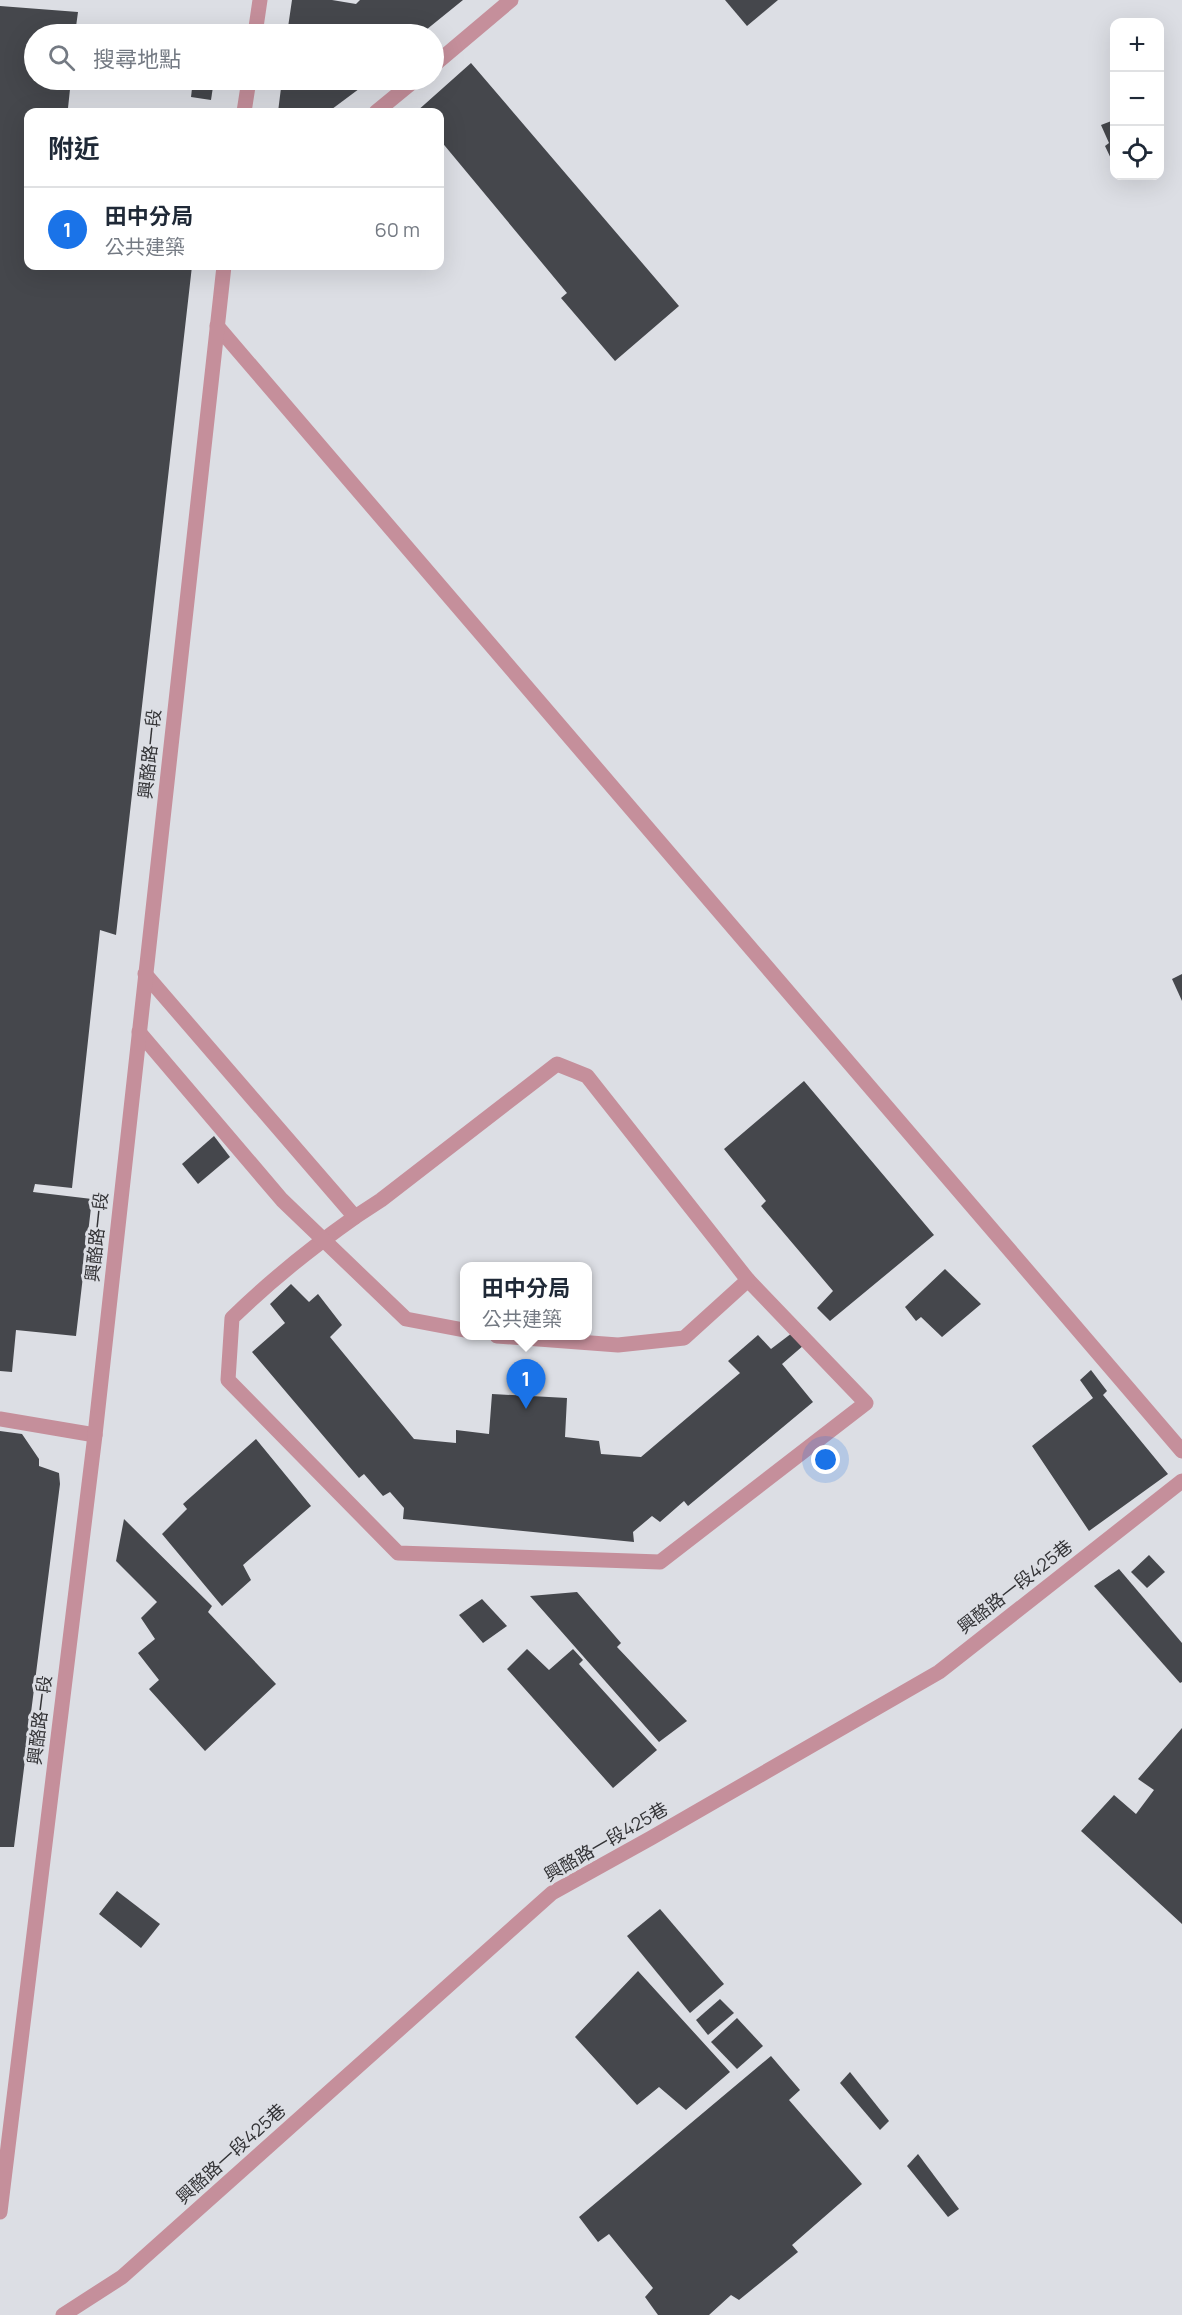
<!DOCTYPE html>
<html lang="zh-TW">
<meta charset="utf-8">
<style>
:root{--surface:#fff;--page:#f2f2f3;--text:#1f2937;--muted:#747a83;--line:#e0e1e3;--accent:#1a73e8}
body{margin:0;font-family:Manrope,"Noto Sans TC",sans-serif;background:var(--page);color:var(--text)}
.controls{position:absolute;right:18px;top:18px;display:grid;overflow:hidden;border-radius:12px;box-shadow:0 6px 24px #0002}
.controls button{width:54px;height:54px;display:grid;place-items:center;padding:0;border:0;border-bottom:2px solid var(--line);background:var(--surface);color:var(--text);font:30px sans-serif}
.you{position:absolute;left:826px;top:1460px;width:21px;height:21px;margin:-15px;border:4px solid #fff;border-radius:50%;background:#1a73e8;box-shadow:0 0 0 9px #1a73e833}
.badge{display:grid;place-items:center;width:39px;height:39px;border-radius:50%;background:var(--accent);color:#fff;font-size:20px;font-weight:700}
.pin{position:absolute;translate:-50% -50px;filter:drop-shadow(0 2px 3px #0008)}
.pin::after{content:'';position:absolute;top:32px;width:21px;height:18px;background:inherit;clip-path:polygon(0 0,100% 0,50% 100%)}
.popup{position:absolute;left:460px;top:1262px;width:132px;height:78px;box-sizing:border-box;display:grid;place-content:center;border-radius:12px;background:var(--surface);filter:drop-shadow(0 2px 4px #0005);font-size:20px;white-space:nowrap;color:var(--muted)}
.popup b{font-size:22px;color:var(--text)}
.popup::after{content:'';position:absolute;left:50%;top:100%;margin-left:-12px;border:12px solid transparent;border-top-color:var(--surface)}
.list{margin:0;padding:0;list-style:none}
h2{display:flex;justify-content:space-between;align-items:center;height:78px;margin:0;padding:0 24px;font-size:26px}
h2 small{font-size:20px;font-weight:400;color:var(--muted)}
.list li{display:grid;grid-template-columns:39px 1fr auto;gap:18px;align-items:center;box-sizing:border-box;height:84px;padding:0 24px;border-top:2px solid var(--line)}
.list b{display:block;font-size:22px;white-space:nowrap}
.list p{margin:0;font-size:20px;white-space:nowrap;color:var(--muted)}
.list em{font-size:20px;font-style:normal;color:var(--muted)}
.icon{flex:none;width:33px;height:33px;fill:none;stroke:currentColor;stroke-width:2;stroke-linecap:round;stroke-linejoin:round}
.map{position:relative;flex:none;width:1182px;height:2315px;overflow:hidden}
.search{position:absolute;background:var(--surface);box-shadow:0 6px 24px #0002;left:24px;top:24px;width:420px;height:66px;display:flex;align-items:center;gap:15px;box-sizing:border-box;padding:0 21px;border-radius:33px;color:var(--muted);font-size:22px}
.panel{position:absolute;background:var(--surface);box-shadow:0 6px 24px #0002;left:24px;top:108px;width:420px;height:162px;border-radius:12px}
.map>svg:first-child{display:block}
</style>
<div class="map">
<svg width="1182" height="2315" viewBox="0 0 1182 2315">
<rect width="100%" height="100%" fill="#dcdee4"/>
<g fill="#45474c">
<polygon points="292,0 332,0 356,4 360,0 463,0 421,34 287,34"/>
<polygon points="725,0 778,0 747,26"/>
<polygon points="0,6 78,12 75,34 34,34 34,80 71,80 68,108 92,111 28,112 28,266 192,266 116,935 100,930 72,1188 35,1184 33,1192 92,1199 76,1336 16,1330 12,1372 0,1371"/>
<polygon points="471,63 679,306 615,361 561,298 567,293 440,140 440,112 416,112"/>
<polygon points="193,80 214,80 211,100 191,97"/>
<polygon points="282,80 371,80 328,112 278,112"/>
<polygon points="1114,120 1114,165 1105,146 1109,143 1101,125"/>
<polygon points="1182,974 1182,1001 1172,979"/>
<polygon points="804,1081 934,1235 830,1321 817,1308 833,1291 761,1206 766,1201 724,1149"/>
<polygon points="214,1136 230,1157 198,1184 182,1164"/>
<polygon points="945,1269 981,1304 942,1337 921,1317 916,1321 905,1307"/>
<polygon points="291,1284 309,1302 318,1294 342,1325 330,1337 414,1439 456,1443 456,1430 489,1434 492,1394 567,1398 565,1437 599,1441 601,1454 641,1457 740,1373 728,1361 758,1335 771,1349 792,1333 804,1345 782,1364 813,1402 688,1506 684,1501 660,1522 652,1516 633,1532 634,1542 403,1519 404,1508 390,1492 383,1496 364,1474 359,1478 252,1352 285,1323 270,1304"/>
<polygon points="1091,1370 1107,1391 1103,1395 1168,1474 1089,1531 1032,1446 1093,1398 1080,1380"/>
<polygon points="0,1431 22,1434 39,1459 39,1466 59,1473 60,1484 14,1847 0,1847"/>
<polygon points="256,1439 311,1506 243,1565 251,1580 222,1606 162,1534 187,1509 183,1504"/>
<polygon points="124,1519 212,1606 208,1612 276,1684 205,1751 149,1689 159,1680 138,1653 155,1639 141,1618 157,1602 116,1561"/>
<polygon points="1149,1555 1165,1572 1147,1588 1131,1572"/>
<polygon points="1119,1569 1182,1643 1182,1682 1180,1683 1094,1586"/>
<polygon points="577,1592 621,1643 617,1647 687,1721 659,1742 530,1596"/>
<polygon points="482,1599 507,1626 483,1643 459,1615"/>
<polygon points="527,1649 549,1670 573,1649 583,1660 579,1664 657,1750 613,1788 507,1669"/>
<polygon points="1182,1728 1182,1924 1081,1831 1114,1795 1136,1814 1154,1790 1138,1779"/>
<polygon points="117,1891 160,1924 141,1948 99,1914"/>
<polygon points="660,1909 724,1984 690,2013 627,1936"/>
<polygon points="638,1971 730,2072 686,2110 659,2087 637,2105 575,2037"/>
<polygon points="720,1999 734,2013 708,2035 696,2020"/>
<polygon points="737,2018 763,2046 737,2069 711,2042"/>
<polygon points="771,2056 800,2090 789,2100 862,2184 792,2245 798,2252 739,2300 731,2295 709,2315 658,2315 645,2297 653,2288 609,2234 598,2242 579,2217"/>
<polygon points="850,2072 889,2121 880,2130 840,2083"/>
<polygon points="918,2154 959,2209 948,2217 907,2166"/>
</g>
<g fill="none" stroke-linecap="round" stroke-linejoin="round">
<g stroke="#c58f9b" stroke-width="15">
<polyline points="434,65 511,0"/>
<polyline points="376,112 415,80"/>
<polyline points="217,326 1182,1451"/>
<path d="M355 1217C311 1248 270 1281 232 1318L228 1380 398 1553 660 1562 866 1403 748 1280"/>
<polyline points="63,2315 122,2277 552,1893 651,1838 939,1672 1182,1481"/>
</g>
<g stroke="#c58f9b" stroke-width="15">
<polyline points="145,974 355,1217 381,1200 557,1064 587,1076 748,1280 684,1338 618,1345 497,1336"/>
<polyline points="139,1032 282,1200 406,1319 464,1330"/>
<polyline points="0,1419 95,1435"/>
</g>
<g stroke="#c58f9b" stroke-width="15">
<polyline points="255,34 260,0"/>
<polyline points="244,112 249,80"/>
<polyline points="0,2212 95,1435 224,266"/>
</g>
</g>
<g text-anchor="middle" stroke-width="6" stroke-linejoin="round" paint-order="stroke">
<g font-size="18" fill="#333336" stroke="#dcdee4">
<text transform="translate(150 754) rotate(-84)" y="6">興酪路一段</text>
<text transform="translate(97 1237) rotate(-84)" y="6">興酪路一段</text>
<text transform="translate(1015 1587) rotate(-38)" y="6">興酪路一段425巷</text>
<text transform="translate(40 1720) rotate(-83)" y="6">興酪路一段</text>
<text transform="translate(606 1842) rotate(-30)" y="6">興酪路一段425巷</text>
<text transform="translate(231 2154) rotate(-42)" y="6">興酪路一段425巷</text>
</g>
</g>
</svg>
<div class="controls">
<button>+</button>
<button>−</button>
<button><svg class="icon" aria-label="locate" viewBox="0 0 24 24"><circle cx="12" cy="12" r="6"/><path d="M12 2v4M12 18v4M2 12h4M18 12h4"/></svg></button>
</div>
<div class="you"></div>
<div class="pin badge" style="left:526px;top:1409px">1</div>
<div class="popup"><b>田中分局</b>公共建築</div>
<div class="search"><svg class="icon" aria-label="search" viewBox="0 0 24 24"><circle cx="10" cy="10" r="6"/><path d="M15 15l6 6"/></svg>搜尋地點</div>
<section class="panel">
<h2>附近<small></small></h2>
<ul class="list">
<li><span class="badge">1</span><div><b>田中分局</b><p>公共建築</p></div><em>60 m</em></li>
</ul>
</section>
</div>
